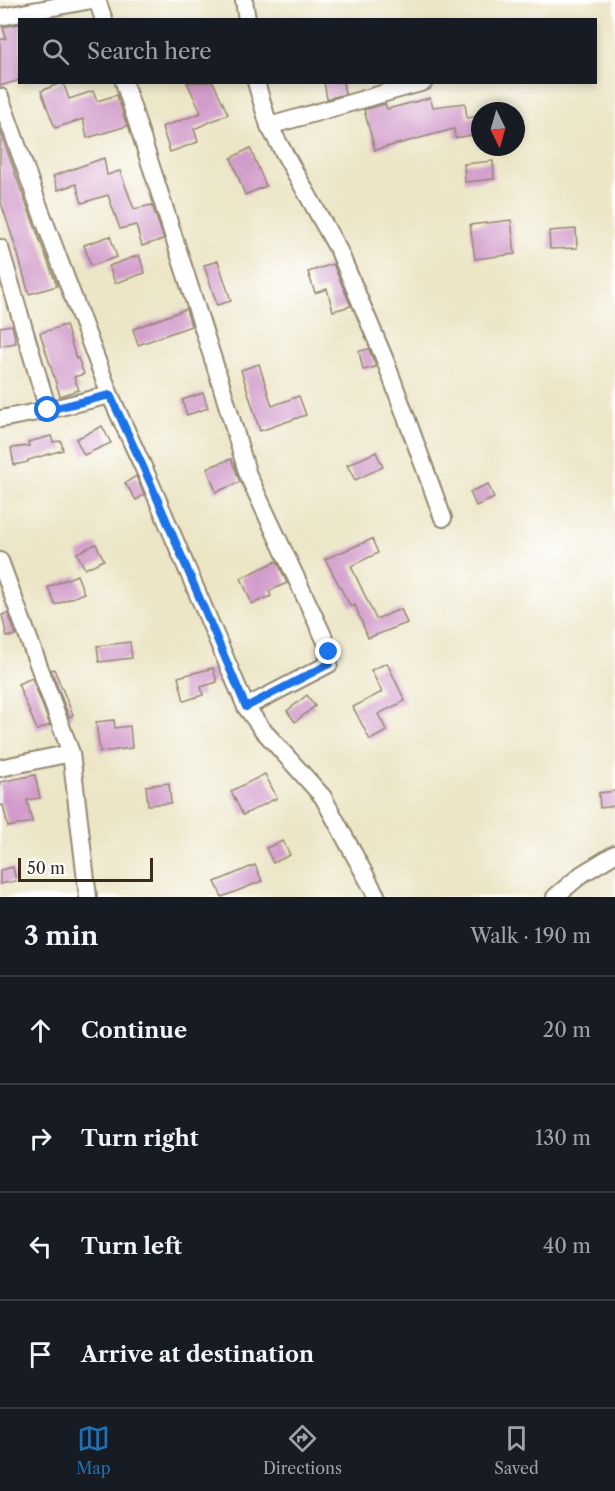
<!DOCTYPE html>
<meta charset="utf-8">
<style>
:root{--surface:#171b24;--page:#20242c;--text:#f1f3f6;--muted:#9ea1a6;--line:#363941;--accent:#1f6fb2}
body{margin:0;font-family:"Libre Caslon Text",serif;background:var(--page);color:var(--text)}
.compass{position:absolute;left:471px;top:102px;width:54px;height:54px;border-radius:50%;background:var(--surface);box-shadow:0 3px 9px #0003;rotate:175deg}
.scale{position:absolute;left:18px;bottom:15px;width:135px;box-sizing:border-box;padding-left:6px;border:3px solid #3b2a1e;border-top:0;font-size:16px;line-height:21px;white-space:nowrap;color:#3b2a1e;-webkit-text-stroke:4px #fff;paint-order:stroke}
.stop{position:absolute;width:18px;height:18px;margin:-14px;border:4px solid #1a73e8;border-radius:50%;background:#fff}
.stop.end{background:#1a73e8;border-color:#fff;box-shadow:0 2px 6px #0008}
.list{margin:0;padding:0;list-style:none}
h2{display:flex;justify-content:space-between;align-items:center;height:78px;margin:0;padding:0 24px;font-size:26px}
h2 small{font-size:20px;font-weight:400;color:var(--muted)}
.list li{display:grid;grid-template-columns:39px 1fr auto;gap:18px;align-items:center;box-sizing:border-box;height:108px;padding:0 24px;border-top:2px solid var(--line)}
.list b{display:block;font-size:22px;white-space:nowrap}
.list em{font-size:20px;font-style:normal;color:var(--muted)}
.icon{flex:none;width:33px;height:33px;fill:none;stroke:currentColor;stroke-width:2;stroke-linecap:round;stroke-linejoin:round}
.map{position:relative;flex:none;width:615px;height:897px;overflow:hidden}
.search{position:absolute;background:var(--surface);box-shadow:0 3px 9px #0003;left:18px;right:18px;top:18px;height:66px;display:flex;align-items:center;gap:15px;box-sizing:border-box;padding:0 21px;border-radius:0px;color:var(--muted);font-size:22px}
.sheet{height:510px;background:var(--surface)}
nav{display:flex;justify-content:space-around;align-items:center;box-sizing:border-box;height:84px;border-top:2px solid var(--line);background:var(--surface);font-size:16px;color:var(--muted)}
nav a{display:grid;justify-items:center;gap:3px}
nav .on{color:var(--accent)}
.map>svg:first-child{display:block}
</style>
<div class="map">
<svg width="615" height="897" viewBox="0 0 615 897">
<rect width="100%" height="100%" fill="#fff"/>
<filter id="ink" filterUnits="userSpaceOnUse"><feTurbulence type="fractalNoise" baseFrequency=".0167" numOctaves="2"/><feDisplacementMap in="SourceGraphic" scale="12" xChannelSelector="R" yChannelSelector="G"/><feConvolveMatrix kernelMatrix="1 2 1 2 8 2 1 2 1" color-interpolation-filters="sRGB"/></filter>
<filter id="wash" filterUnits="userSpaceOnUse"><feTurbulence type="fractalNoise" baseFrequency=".008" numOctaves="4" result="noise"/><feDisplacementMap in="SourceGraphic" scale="24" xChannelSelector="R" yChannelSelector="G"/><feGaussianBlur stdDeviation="1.35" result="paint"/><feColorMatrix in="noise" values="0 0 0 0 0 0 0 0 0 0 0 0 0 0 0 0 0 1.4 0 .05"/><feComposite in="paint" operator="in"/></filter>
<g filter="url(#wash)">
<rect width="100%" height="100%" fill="#ece5c6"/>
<g id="blocks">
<g fill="#d29cca">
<polygon points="20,24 20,80 0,86 0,40 6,38 3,27"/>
<polygon points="63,82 69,99 93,91 97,101 117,95 127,126 87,138 83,119 55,128 41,91"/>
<polygon points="187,82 213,82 228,114 194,129 198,142 170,152 162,127 201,113"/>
<polygon points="324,82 343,82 345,94 327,99"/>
<polygon points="430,98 433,107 465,103 467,118 480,116 480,134 455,138 454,129 375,150 364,110 385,104 387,109"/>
<polygon points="0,130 20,187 57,286 29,294 17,251 0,200"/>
<polygon points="250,148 266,186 245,195 231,158"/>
<polygon points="104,158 107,175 120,171 134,209 152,205 164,239 142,246 136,225 120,229 108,195 82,203 76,184 58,190 53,176"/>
<polygon points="493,161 494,179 465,182 464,164"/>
<polygon points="511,220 515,254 475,259 470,225"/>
<polygon points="576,229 577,248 550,249 549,231"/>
<polygon points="110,236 117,257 91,266 84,245"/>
<polygon points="139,255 145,273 115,283 109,266"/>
<polygon points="218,261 231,301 217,305 204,265"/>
<polygon points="333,264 351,306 333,311 327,289 315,293 308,272"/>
<polygon points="186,309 191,326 138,345 133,329"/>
<polygon points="12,325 16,343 0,346 0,327"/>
<polygon points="66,325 76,359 78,358 84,374 74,377 79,390 60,396 40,333"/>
<polygon points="369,349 376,367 363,370 359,351"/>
<polygon points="259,364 272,406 299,396 306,415 260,431 241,370"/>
<polygon points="203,393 208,408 187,415 182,400"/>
<polygon points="102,426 111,443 84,455 76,439"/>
<polygon points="51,436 53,442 61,441 63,450 28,460 28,462 14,465 11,448 29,446 28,442"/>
<polygon points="376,452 383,467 355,480 347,465"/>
<polygon points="231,459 240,482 216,492 207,468"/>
<polygon points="136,476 144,495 136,500 125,483"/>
<polygon points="488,484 494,498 476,506 470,492"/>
<polygon points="372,539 378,553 351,566 376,619 401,609 407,623 368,638 355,605 351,607 325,559"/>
<polygon points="96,544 104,560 85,569 77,553"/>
<polygon points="277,561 287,583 269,591 271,596 252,604 241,578"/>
<polygon points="77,575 84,593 55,605 48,587"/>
<polygon points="8,613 16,635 7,637 2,615"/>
<polygon points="130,642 132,658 99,662 97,646"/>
<polygon points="387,663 405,701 378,714 387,731 370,740 353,707 382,692 371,670"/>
<polygon points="213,668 217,682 201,687 203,695 184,701 178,677"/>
<polygon points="54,669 73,715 69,717 51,670"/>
<polygon points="32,678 50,725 37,730 18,684"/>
<polygon points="307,695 315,706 295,722 287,711"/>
<polygon points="114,720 115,728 130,726 132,748 100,752 96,722"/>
<polygon points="265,774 277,798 243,815 231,791"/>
<polygon points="35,775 40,798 27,800 32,822 8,827 3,805 0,806 0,782"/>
<polygon points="169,783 171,803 148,805 146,786"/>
<polygon points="615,791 615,806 600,808 599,793"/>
<polygon points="283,841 290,855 273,863 266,848"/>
<polygon points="255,865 262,881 222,897 215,882"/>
<polygon points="13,867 16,881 0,884 0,870"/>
</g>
</g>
</g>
<g filter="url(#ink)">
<use href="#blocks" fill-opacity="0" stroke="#948872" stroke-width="1.5"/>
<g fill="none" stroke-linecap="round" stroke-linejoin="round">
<g stroke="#948872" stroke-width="20">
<g id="minor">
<polyline points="97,0 104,20"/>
<polyline points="244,0 247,20"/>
<polyline points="0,17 92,0"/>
<polyline points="124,82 220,381 248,475 327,644 329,664 246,707"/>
<polyline points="256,82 269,126 339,251 385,360 443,518"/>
<polyline points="0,97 38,204 110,395 150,482 246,707 262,729 323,797 377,897"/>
<polyline points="269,126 424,82"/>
<polyline points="0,248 48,410"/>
<polyline points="0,419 48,410 110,395"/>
<polyline points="0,561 71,753 88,897"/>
<polyline points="0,768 71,753"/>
<polyline points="555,897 582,874 615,854"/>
</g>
</g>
<use href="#minor" stroke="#fff" stroke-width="16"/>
</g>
</g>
<g fill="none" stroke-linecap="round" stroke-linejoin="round" filter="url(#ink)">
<polyline stroke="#1a73e8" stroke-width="8" points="48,410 110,395 150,482 246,707 329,664 329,652"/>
</g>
</svg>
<svg class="compass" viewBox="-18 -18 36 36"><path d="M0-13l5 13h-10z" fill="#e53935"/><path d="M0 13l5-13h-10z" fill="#9ea1a6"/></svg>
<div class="scale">50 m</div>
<div class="stop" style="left:48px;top:410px"></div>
<div class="stop end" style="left:329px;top:652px"></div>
<div class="search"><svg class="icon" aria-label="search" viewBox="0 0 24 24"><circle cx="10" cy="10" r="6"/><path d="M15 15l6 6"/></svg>Search here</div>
</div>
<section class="sheet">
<h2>3 min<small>Walk · 190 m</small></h2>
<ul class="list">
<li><svg class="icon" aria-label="ahead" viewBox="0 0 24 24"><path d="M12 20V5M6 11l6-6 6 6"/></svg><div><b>Continue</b></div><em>20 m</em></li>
<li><svg class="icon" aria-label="right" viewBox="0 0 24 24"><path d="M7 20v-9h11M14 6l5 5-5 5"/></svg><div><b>Turn right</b></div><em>130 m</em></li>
<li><svg class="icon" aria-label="left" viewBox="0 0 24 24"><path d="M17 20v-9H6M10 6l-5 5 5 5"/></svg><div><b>Turn left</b></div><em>40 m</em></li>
<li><svg class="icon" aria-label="arrive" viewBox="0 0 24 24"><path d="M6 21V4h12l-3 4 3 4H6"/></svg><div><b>Arrive at destination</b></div></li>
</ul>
</section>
<nav>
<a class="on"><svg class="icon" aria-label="map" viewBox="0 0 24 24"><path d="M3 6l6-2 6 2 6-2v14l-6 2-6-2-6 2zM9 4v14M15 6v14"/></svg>Map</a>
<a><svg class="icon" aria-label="directions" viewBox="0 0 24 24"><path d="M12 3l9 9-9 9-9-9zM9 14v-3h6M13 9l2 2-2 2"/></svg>Directions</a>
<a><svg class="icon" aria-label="saved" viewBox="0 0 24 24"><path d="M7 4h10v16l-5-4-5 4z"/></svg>Saved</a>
</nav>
